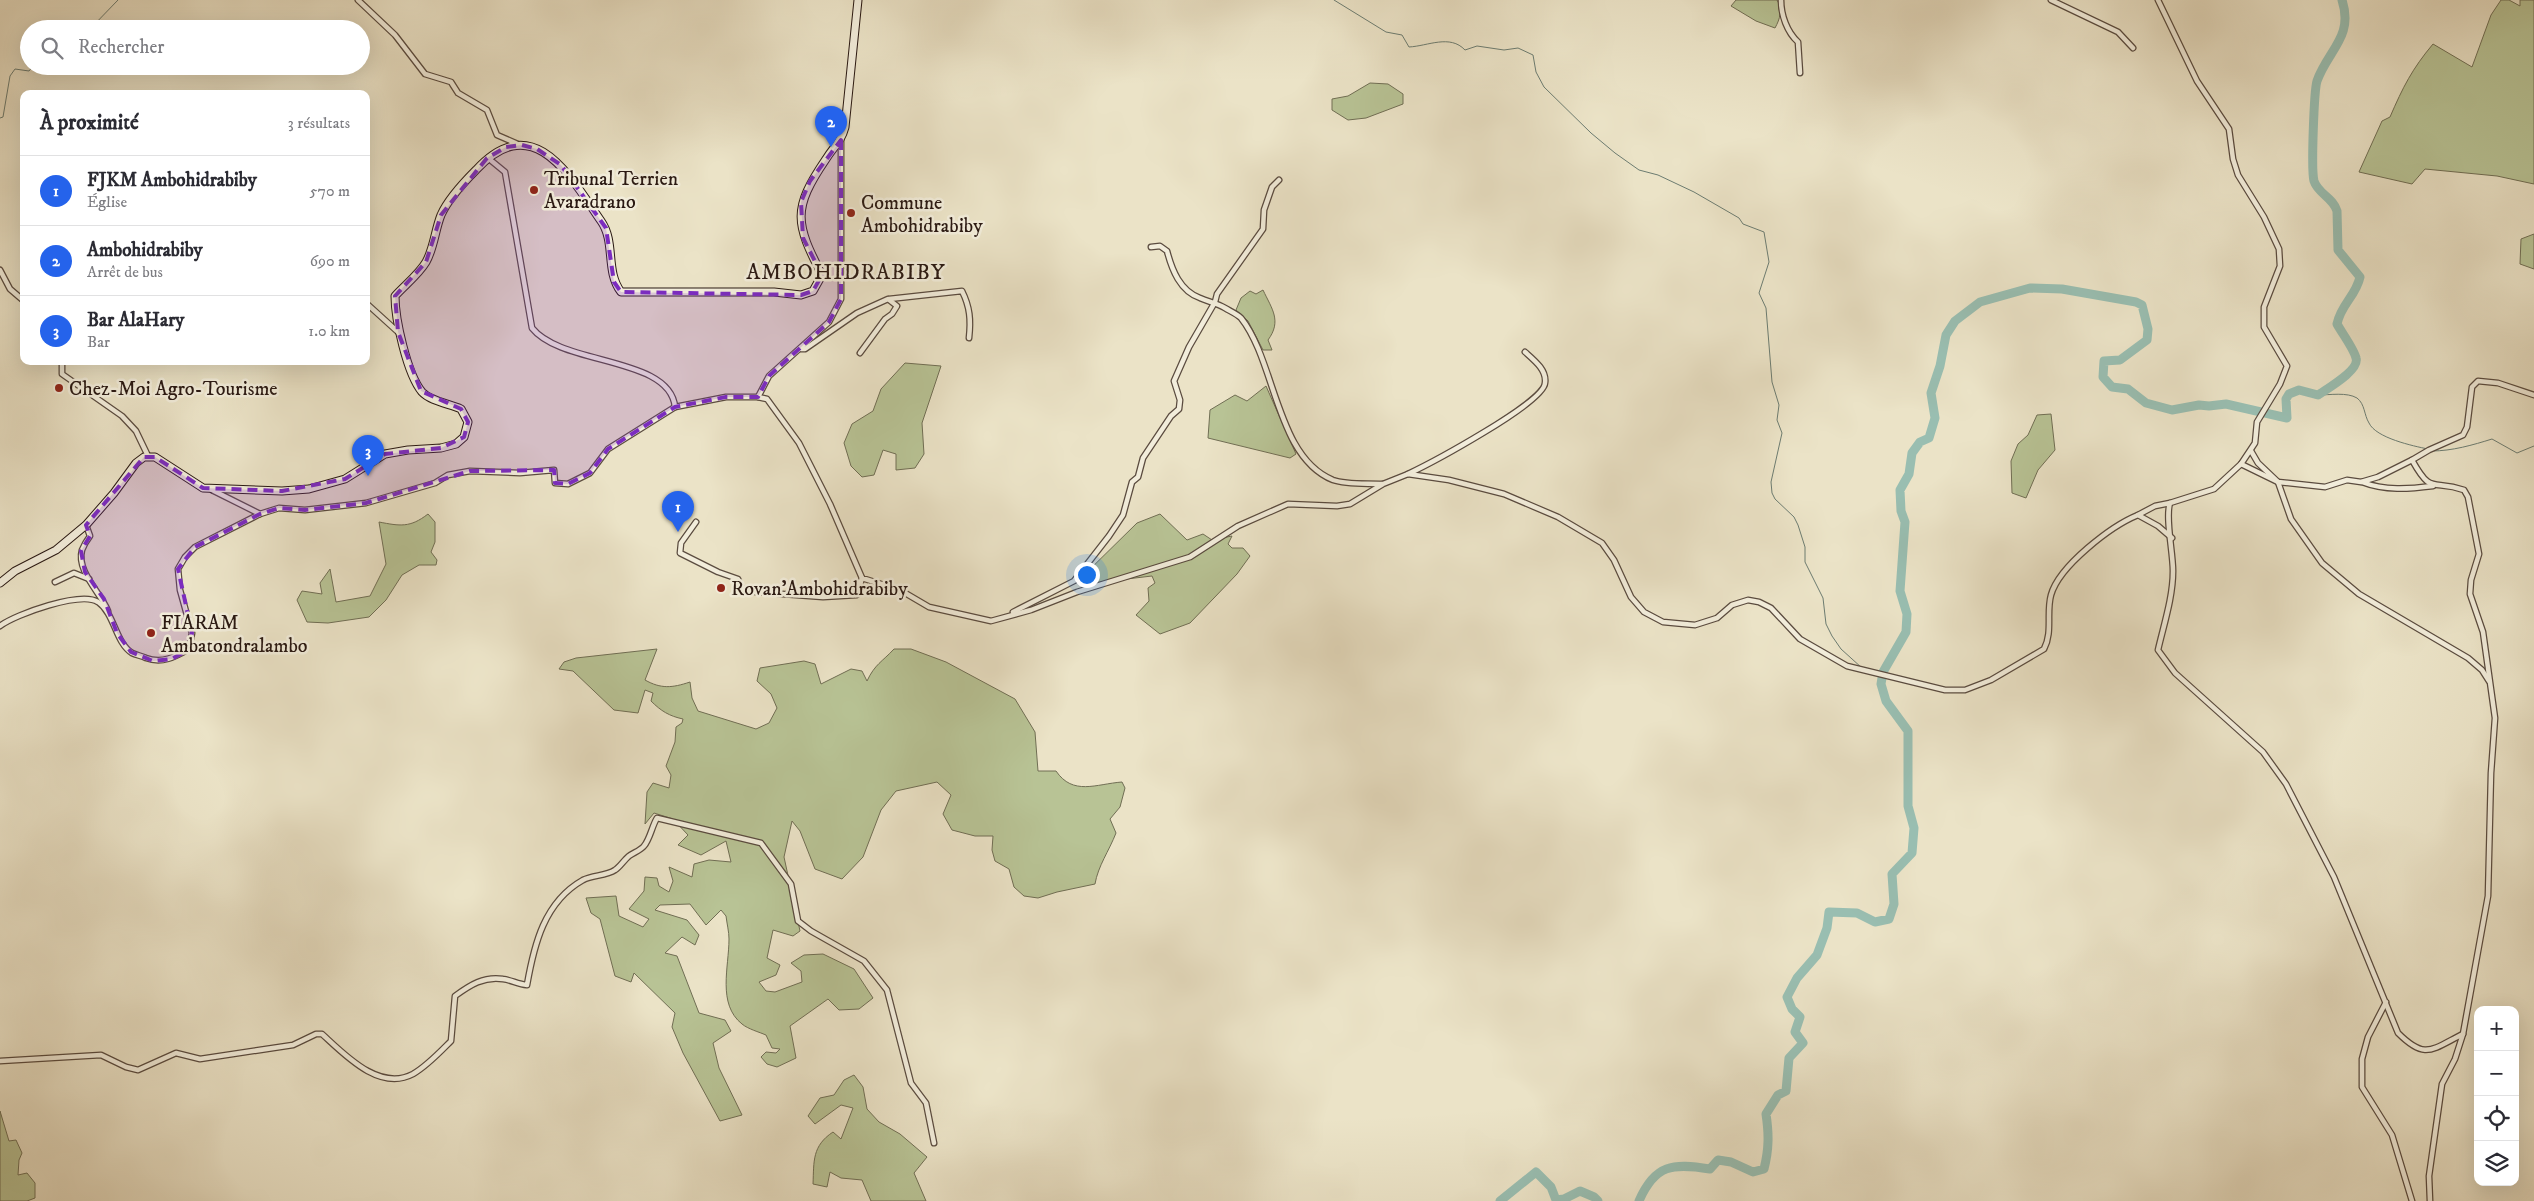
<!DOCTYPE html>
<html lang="fr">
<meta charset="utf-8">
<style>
:root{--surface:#fff;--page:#f7f7f7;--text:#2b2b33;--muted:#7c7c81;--line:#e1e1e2;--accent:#2563eb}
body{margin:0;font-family:"IM FELL DW Pica",serif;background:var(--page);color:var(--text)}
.controls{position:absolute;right:15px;bottom:15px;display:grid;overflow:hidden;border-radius:10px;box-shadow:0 5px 20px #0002}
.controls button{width:45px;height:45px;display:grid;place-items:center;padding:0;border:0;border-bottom:1px solid var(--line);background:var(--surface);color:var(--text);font:25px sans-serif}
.you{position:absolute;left:1086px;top:574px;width:18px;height:18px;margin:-12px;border:4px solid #fff;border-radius:50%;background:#1a73e8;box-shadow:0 0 0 8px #1a73e833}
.badge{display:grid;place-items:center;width:32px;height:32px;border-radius:50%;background:var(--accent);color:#fff;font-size:16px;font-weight:700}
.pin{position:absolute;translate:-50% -41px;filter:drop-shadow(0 1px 2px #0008)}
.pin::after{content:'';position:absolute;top:26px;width:18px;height:15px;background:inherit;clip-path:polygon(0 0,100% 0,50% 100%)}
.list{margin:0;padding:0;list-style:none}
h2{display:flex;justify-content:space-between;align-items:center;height:65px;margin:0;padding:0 20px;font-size:21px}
h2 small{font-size:16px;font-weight:400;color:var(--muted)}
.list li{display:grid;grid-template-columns:32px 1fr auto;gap:15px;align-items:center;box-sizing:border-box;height:70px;padding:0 20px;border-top:1px solid var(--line)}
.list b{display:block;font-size:19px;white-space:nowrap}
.list p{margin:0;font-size:16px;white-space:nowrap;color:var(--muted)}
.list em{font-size:16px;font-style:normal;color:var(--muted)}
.icon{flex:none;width:28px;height:28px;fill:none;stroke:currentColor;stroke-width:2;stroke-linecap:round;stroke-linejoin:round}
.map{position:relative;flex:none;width:2534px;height:1201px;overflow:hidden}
.search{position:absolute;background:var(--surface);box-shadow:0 5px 20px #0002;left:20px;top:20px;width:350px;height:55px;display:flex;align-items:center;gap:12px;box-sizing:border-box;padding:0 18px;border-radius:28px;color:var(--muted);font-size:19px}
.panel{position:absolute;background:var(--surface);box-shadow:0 5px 20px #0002;left:20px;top:90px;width:350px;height:275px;border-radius:10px}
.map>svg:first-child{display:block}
</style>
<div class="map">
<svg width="2534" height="1201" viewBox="0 0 2534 1201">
<rect width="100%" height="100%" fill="#ebe3c7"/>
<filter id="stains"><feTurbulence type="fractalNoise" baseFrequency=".004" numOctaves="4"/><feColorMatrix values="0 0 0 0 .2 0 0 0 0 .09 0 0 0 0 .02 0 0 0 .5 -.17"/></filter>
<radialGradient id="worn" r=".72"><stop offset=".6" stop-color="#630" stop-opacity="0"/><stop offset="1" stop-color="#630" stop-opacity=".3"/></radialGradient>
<g fill="#b8c395" stroke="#706e54">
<path d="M1736 0H1777C1783 9 1780 19 1775 28L1756 21 1731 6Z"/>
<path d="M2501 0H2509L2520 6V0H2534V184L2497 176 2425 169 2412 184 2359 172 2382 121 2390 117C2403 87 2412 69 2433 44L2472 67 2491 15Z"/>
<polygon points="1370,83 1388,84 1403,94 1403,104 1366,118 1348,120 1332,110 1332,99 1348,96"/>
<polygon points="2534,234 2534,269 2520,264 2521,239"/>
<path d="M1263 290C1272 309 1282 321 1268 340L1272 350H1263L1248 321 1236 310 1241 298 1250 291 1256 294Z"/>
<polygon points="905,363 941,366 922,423 924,454 915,468 896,470 896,454 883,450 874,475 862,477 851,466 844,443 852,424 873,411 881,389"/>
<polygon points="1266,386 1296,454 1290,458 1208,438 1210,410 1235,395 1247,401"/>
<polygon points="2051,414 2055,450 2038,470 2026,498 2012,493 2011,461 2018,444 2028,435 2037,415"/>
<path d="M428 514 435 522V542L431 552 437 560 436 565H419L402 575 386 600 369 617 328 623 307 622 297 600 302 591 322 594 320 583 330 569 336 602 370 596 386 564 379 522C400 526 410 528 428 514Z"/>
<polygon points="1160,514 1187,540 1203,534 1212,540 1232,536 1228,544 1232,548 1243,548 1250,556 1237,574 1190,623 1160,634 1136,615 1149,601 1148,588 1155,583 1152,576 1084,584 1080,579 1137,523"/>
<path d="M657 649 645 680C661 689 672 688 690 682L692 698 698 711 756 729 769 723 777 708 771 694 757 681 760 668 804 661 815 664 821 684 851 669 862 671 867 681C875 664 882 662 894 649H911L946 662 1015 699 1035 732 1038 771H1056C1073 796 1096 784 1122 782L1125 788 1120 807 1110 819 1116 833C1109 851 1098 866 1095 884L1057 892 1038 898 1024 896 1014 887 1009 869 995 861 992 850 993 836H975L952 830 943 814 951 795 937 782 896 791 881 810 863 857 842 879 815 869 800 831 792 821 784 857 800 931 793 936 773 930 767 958 780 965 776 975 759 982 766 991 775 992 802 982 801 971 791 963 804 955 823 954 854 969 873 998 859 1009 839 1010 828 999 790 1026 796 1058 777 1067 767 1064 761 1057 766 1052 776 1053 780 1049 772 1048 766 1035C759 1032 748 1029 742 1024 717 1004 729 967 729 939 729 932 727 924 726 916L721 910 706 925 690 904 660 905 655 910 687 920 699 935 695 945 682 937 665 953 677 956 699 1013 725 1020 731 1031 713 1043 719 1068 742 1115 720 1121 683 1053 672 1027 675 1013 634 973 631 982 615 976 600 919 591 913 586 898 616 896 619 916 643 927 649 919 629 909 644 891 645 877 657 878 659 886 669 892 673 881 669 867 692 877 694 864 709 860 731 862 726 841 701 855 678 845 688 835 673 819 654 813 645 824 647 792 653 783 669 788 671 775 666 766 675 742 676 727 682 723 683 719C669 716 661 711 651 701L653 693 645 690 638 713 614 710 573 671 559 669 564 662 576 658Z"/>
<path d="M854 1075 863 1087 867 1109 879 1122 900 1134 927 1157 914 1173 926 1201H871L862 1180 841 1178 830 1172 827 1187 813 1184C814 1161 812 1146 833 1132L841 1139 853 1108 841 1105 815 1124 808 1116 820 1098 834 1095 844 1080Z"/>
<polygon points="0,1111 9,1141 16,1140 22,1153 19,1160 18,1175 27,1173 35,1183 35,1198 27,1201 0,1201"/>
</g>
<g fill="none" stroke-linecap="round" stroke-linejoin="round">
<g stroke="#6c7c71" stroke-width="1">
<path d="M1334 0 1386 32 1402 35 1409 47C1428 46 1450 34 1465 50L1477 46 1504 50 1518 48 1533 55 1536 72 1544 87 1591 133 1615 153 1639 170 1658 175 1694 192 1739 218 1743 224 1764 232 1769 262 1759 293 1766 308 1772 382 1779 405 1777 420 1782 433 1771 482 1772 493 1775 499 1794 517 1798 525 1805 547V562L1823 598 1826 624 1832 636 1841 649 1862 668"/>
<polyline points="90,29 118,0"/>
<polyline points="0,118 3,117 10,76 15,69 29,71 33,66"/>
<path d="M2318 395C2330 395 2347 392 2357 398 2365 404 2364 415 2369 423 2376 438 2413 446 2428 449"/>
<path d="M2432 451C2452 451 2473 445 2492 439L2517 453 2534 446"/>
<polyline points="1868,669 1883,672"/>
</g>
<g stroke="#99beb1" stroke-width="9">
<polyline points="1500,1201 1536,1172 1551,1187 1556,1200 1564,1199 1580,1191 1594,1197 1598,1201"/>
<path d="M1639 1201C1655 1164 1673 1163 1710 1169L1718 1160 1731 1162 1753 1172 1764 1169C1769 1149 1769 1134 1766 1114L1778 1095 1786 1091 1789 1058 1803 1043 1795 1032 1800 1017 1792 1009 1787 997 1797 978 1817 955 1827 928 1829 912 1857 913 1875 922 1889 919 1894 904 1892 874 1912 853 1914 828 1908 806V731L1886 701 1881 684 1883 672 1906 632 1907 614 1900 591 1905 522 1901 511 1900 490 1909 474 1912 453 1920 442 1929 438 1935 418 1931 393 1940 366 1946 335 1955 321 1980 302 2030 288 2062 289 2136 302 2142 305 2148 329 2147 340 2120 360 2104 361 2103 377 2112 387 2128 389 2146 403 2172 410 2199 405 2209 406 2226 404 2287 418 2286 399 2289 394 2299 390 2318 395C2328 388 2360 370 2356 358 2354 349 2342 333 2337 324 2341 304 2356 296 2360 277L2338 250 2337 211C2333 197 2318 194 2314 181 2311 170 2314 91 2317 81 2328 50 2354 37 2342 0"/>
</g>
<g stroke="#5a4b3f" stroke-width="7">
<g id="street">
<polyline points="358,0 395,35 425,74 451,82 458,93 487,110 497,135 520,145"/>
<path d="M1781 0C1781 15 1787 32 1798 42L1800 73"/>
<polyline points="2051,0 2118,32 2133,48"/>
<path d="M2158 0 2197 81 2229 129 2233 159 2238 175 2264 217 2279 249 2280 266 2264 307V327L2287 366 2280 384 2257 422 2255 443 2241 464 2214 489 2170 503C2165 517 2173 552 2173 571 2173 597 2164 624 2158 650L2175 673 2263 752 2286 784 2334 877 2398 1033C2425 1060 2431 1050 2463 1034"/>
<path d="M488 158 505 172 532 328C562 366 670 356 675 407"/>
<path d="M1151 247 1160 246 1167 251C1172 270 1180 291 1200 298 1209 302 1217 303 1225 308 1230 311 1237 314 1241 318 1276 362 1276 457 1333 480 1347 485 1368 483 1382 484"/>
<polyline points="0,270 10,289 24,301"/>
<path d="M889 299 962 291C970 307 971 320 969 338"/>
<polyline points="366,303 398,332"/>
<polyline points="801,349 805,349 857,313 888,299 897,306 892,314 885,319 860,353"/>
<polyline points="62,361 62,374 122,416 136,431 148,456"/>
<polyline points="758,397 769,376 829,322 841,299 841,140"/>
<polyline points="2251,451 2258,463 2278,482 2291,519 2322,563 2359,594 2468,658 2482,670 2489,681"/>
<polyline points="2241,464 2278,482 2325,487 2347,480 2361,482 2378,477 2412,460"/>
<path d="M1408 474C1429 464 1544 403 1545 383 1547 370 1534 360 1525 352"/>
<path d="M2362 482C2385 491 2409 489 2433 486"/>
<polyline points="212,490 260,514"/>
<polyline points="2138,515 2155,506 2170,503"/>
<polyline points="696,522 681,543 680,553 718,572 738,579 743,591 823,597 857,595 862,578"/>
<path d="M86 525 90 536C87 540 84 545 82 550 76 571 101 593 108 611"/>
<polyline points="55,582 74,573 89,579"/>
<polyline points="1013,612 1074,581 1109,536 1123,515 1132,482 1138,477 1143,458 1171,416 1179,409 1180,400 1174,381 1189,347 1215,302 1217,294 1263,229 1264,210 1272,187 1279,180"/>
<path d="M0 626C16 614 81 591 98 602 115 614 115 642 132 653 136 655 142 656 146 658 162 664 175 657 189 649L192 633 180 590 178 569 185 557 195 547 260 514 279 508 305 510 366 503 435 483 448 475 470 471 520 473 554 470 555 483 568 484 590 473 608 449 675 407 726 397H758L767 399 799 443 830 504 862 578 900 590 929 607 991 621 1031 610 1077 592 1190 557 1238 526 1288 504 1337 506 1350 504 1383 484 1408 474 1449 480 1504 494 1558 517 1602 543 1614 560 1631 597 1644 612 1663 622 1695 625 1717 618 1732 605 1748 600 1759 602 1771 608 1800 639 1847 666 1945 690H1965L1991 680 2044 649C2053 632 2046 613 2051 595 2059 566 2111 526 2138 515L2158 526 2172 538"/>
<polyline points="2386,1002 2368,1037 2362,1059 2362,1087 2392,1135 2412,1201"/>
<path d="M0 1061 101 1055 126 1067 138 1070 176 1053 200 1059 293 1045 316 1034H322C344 1054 379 1092 413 1074 427 1066 440 1052 451 1041L455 996C470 985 484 976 503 979 511 980 518 984 527 985 534 945 544 902 583 880 593 875 606 876 615 870 620 867 624 860 629 856 633 853 641 850 644 846 650 839 652 826 657 818L761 843 791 884 798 921 811 931 864 961 887 990 911 1083 926 1103 934 1143"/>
<path d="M2430 1201 2429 1176 2442 1084 2455 1059 2463 1034 2488 896 2491 773 2495 718 2483 632 2470 594 2471 580 2479 554 2468 497 2464 490C2432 479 2432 496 2412 460L2429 450 2463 435 2467 427 2472 387 2478 381 2498 383 2534 395"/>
</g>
</g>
<g stroke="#291812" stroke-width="9">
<path id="secondary" d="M0 583 15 571 56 550 86 525 114 493 136 463 144 457H155L203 488 282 491 309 489 345 479 385 454 408 450 441 448 456 444 464 437 468 422 461 409C450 404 430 401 422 392 407 374 395 319 395 296 405 285 419 274 426 262 434 248 435 230 441 215 448 199 464 182 476 170 533 108 570 176 601 221 616 242 605 271 621 292H774L801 295 813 291 822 275C795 223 792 209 826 159 834 146 841 142 845 127L858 0"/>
</g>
<use href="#street" stroke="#f2eddb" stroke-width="4.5"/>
<use href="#secondary" stroke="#f2eddb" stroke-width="7"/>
</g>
<path fill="#7b2cbf" fill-opacity="0.2" stroke="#7b2cbf" stroke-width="4" stroke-dasharray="10 6" stroke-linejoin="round" d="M841 140V299L829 322 769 376 758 397H726L675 407 608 449 590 473 568 484 555 483 554 470 470 471 366 503 305 510 279 508 260 514 195 547 178 569 192 633 189 649 172 659 153 661 131 652 117 633 104 599 85 572 81 551 90 536 86 525 144 457H155L203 488 282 491 345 479 385 454 441 448 464 437 468 422 461 409 421 391 398 332 395 296 426 262 441 215 487 158 506 147 522 145 537 149 561 165 606 228 614 282 621 292 801 295 813 291 822 275 803 238 801 202 810 181Z"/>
<g fill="#8f2418" stroke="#f2eddb" stroke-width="2">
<circle cx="534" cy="190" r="5"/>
<circle cx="851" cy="213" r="5"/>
<circle cx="59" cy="388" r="5"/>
<circle cx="721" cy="588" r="5"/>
<circle cx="151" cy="633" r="5"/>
</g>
<g text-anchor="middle" stroke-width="5" stroke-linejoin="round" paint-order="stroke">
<g font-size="20" fill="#291812" stroke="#f2eddb" text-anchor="start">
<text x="544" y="185">Tribunal Terrien<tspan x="544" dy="23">Avaradrano</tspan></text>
<text x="861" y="209">Commune<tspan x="861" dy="23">Ambohidrabiby</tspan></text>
<text x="69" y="395">Chez-Moi Agro-Tourisme</text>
<text x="731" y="595">Rovan'Ambohidrabiby</text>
<text x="161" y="629">FIARAM<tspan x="161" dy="23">Ambatondralambo</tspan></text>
</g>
<g font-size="22" letter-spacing="1" fill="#291812" stroke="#f2eddb">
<text x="846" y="279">AMBOHIDRABIBY</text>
</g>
</g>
<rect width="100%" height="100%" filter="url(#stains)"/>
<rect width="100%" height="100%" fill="url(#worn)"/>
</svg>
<div class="controls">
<button>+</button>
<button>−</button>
<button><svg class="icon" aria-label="locate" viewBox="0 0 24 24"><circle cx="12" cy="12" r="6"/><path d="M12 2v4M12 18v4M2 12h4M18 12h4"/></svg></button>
<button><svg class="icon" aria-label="layers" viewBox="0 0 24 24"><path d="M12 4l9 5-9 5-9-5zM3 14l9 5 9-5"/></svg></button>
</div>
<div class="you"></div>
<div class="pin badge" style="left:678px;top:532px">1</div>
<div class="pin badge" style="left:831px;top:147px">2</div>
<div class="pin badge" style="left:368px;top:476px">3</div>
<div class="search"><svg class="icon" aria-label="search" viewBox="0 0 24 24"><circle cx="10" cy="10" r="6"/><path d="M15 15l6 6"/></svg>Rechercher</div>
<section class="panel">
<h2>À proximité<small>3 résultats</small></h2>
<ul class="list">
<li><span class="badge">1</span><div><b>FJKM Ambohidrabiby</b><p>Église</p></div><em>570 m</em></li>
<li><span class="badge">2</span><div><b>Ambohidrabiby</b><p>Arrêt de bus</p></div><em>690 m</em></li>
<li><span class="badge">3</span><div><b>Bar AlaHary</b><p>Bar</p></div><em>1.0 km</em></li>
</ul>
</section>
</div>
